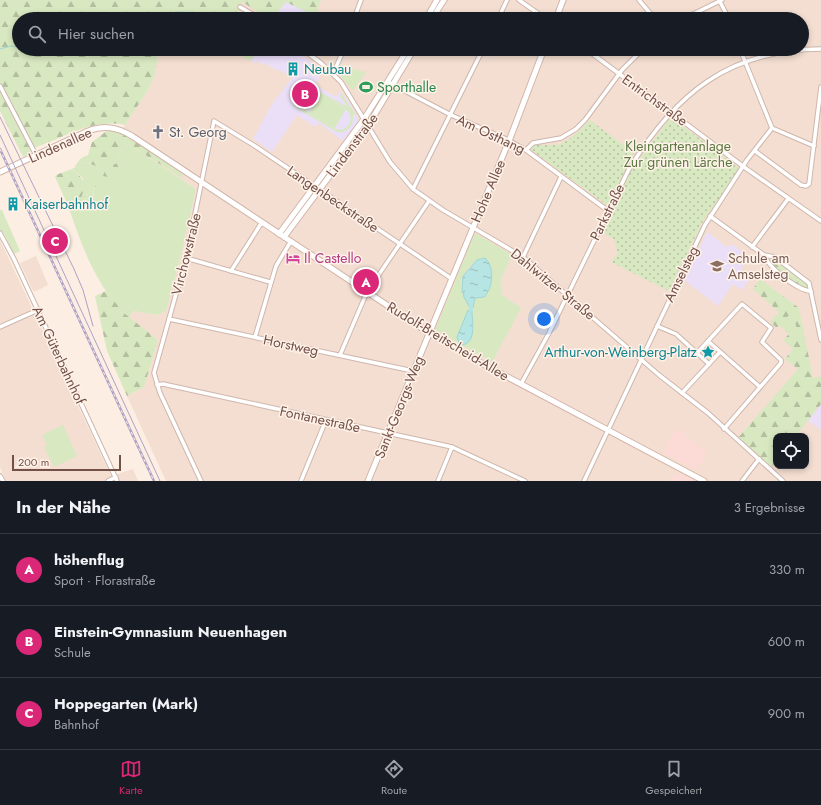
<!DOCTYPE html>
<html lang="de">
<meta charset="utf-8">
<style>
:root{--surface:#171b24;--page:#20242c;--text:#f1f3f6;--muted:#9ea1a6;--line:#363941;--accent:#db2777}
body{margin:0;font-family:Jost,sans-serif;background:var(--page);color:var(--text)}
.controls{position:absolute;right:12px;bottom:12px;display:grid;overflow:hidden;border-radius:8px;box-shadow:0 2px 6px #0003}
.controls button{width:36px;height:36px;display:grid;place-items:center;padding:0;border:0;border-bottom:1px solid var(--line);background:var(--surface);color:var(--text);font:20px sans-serif}
.scale{position:absolute;left:12px;bottom:10px;width:109px;box-sizing:border-box;padding-left:4px;border:2px solid #735149;border-top:0;font-size:11px;line-height:14px;white-space:nowrap;color:#735149;-webkit-text-stroke:3px #fff2e8;paint-order:stroke}
.you{position:absolute;left:544px;top:319px;width:14px;height:14px;margin:-10px;border:3px solid #fff;border-radius:50%;background:#1a73e8;box-shadow:0 0 0 6px #1a73e833}
.badge{display:grid;place-items:center;width:26px;height:26px;border-radius:50%;background:var(--accent);color:#fff;font-size:13px;font-weight:700}
.pin{position:absolute;translate:-50% -50%;border:2px solid #fff;box-shadow:0 1px 4px #0006}
.list{margin:0;padding:0;list-style:none}
h2{display:flex;justify-content:space-between;align-items:center;height:52px;margin:0;padding:0 16px;font-size:17px}
h2 small{font-size:13px;font-weight:400;color:var(--muted)}
.list li{display:grid;grid-template-columns:26px 1fr auto;gap:12px;align-items:center;box-sizing:border-box;height:72px;padding:0 16px;border-top:1px solid var(--line)}
.list b{display:block;font-size:15px;white-space:nowrap}
.list p{margin:0;font-size:13px;white-space:nowrap;color:var(--muted)}
.list em{font-size:13px;font-style:normal;color:var(--muted)}
.icon{flex:none;width:22px;height:22px;fill:none;stroke:currentColor;stroke-width:2;stroke-linecap:round;stroke-linejoin:round}
.map{position:relative;flex:none;width:821px;height:481px;overflow:hidden}
.search{position:absolute;background:var(--surface);box-shadow:0 2px 6px #0003;left:12px;right:12px;top:12px;height:44px;display:flex;align-items:center;gap:10px;box-sizing:border-box;padding:0 14px;border-radius:22px;color:var(--muted);font-size:15px}
.sheet{height:268px;background:var(--surface)}
nav{display:flex;justify-content:space-around;align-items:center;box-sizing:border-box;height:56px;border-top:1px solid var(--line);background:var(--surface);font-size:11px;color:var(--muted)}
nav a{display:grid;justify-items:center;gap:2px}
nav .on{color:var(--accent)}
.map>svg:first-child{display:block}
</style>
<div class="map">
<svg width="821" height="481" viewBox="0 0 821 481">
<defs>
<pattern id="forest-firs" width="22" height="20" patternUnits="userSpaceOnUse"><rect width="22" height="20" fill="#d8e9c1"/><path d="M5 1l3.5 6h-7zM16 11l3.5 6h-7z" fill="#b4bf9f"/></pattern>
<pattern id="garden-dots" width="8" height="8" patternUnits="userSpaceOnUse"><rect width="8" height="8" fill="#d8e9c1"/><path d="M2 2h.1M6 6h.1" fill="none" stroke="#b4bf9f" stroke-width="1.8" stroke-linecap="round"/></pattern>
<pattern id="water-ripples" width="26" height="14" patternUnits="userSpaceOnUse"><rect width="26" height="14" fill="#b7e5e4"/><path d="M2 4q2-2 4 0t4 0M15 11q2-2 4 0t4 0" fill="none" stroke="#99bcbb"/></pattern>
</defs>
<rect width="100%" height="100%" fill="#fceee2"/>
<g fill="#f3ded1" fill-rule="evenodd">
<path d="M240 0H821V481H166L127 396 144 387 158 340 128 317 134 311 157 315 166 311 180 259 196 189 117 137 148 90 155 74 159 49H802V19H237ZM776 436H806V466H776Z"/>
<polygon points="0,240 111,476 133,469 138,481 6,481 0,467"/>
<polygon points="36,256 48,285 36,291 33,291 20,263"/>
</g>
<g fill="#fcdbd6">
<polygon points="676,428 708,452 696,471 663,453"/>
<polygon points="676,472 693,481 671,481"/>
</g>
<g fill="#ebdff8">
<polygon points="286,2 315,16 314,19 272,19"/>
<polygon points="259,49 294,49 323,71 315,85 336,97 340,91 350,103 359,120 343,141 319,123 315,127 297,115 272,152 253,139 272,104 292,78 282,71 276,70 265,63 263,65 257,61 255,63 251,61"/>
<polygon points="707,232 727,247 733,244 741,251 746,262 741,269 752,277 742,290 733,284 718,306 684,280"/>
<polygon points="821,404 821,430 808,421"/>
</g>
<g fill="#d8e9c1" fill-rule="evenodd">
<polygon points="230,49 259,49 251,61"/>
<polygon points="342,64 344,67 366,72 353,91 339,74"/>
<path d="M316 90 348 107 339 95 342 94 356 115H353C354 125 348 133 337 132L293 106 294 105 303 110C301 100 305 91 316 90ZM311 93 320 94 309 113 335 128 346 109 328 98C339 104 359 112 347 127L341 130 336 129 307 112 305 101Z"/>
<path d="M128 144 196 189 180 259 166 311 157 315 134 311 128 317C97 288 82 247 69 208L79 205 83 178 72 169 85 162 96 166 100 162 118 157 121 149ZM98 184 99 186 94 190 93 197 87 204 83 200 84 197Z"/>
<polygon points="0,210 2,210 20,251 14,254 3,232 0,231"/>
<path d="M475 233 512 255 501 279V294L521 308 492 362 435 330ZM477 260 489 263 490 268 481 298H475L473 308C463 300 457 285 464 274 466 269 473 264 477 260ZM469 310 472 311 474 328 463 325Z"/>
<polygon points="793,313 798,335 794,339 788,326 783,324 781,320"/>
<polygon points="63,425 77,456 54,467 44,447 47,445 42,435"/>
</g>
<g fill="url(#forest-firs)" fill-rule="evenodd">
<path d="M0 0H321L315 16 286 2 272 19H270L242 2 237 19H19V49H159L155 74 148 90 125 125C91 118 63 139 31 149L30 153 23 157 0 111Z"/>
<path d="M108 130C127 130 167 163 183 174L182 178 128 144 121 149 118 157 110 163 103 164 100 162 96 166 85 162 75 168V166L80 159 88 155 92 142Z"/>
<polygon points="117,163 123,167 118,172 120,174 119,177 116,177 113,174 108,177 103,176 105,171 110,172 114,168 113,165"/>
<path d="M72 169C89 183 85 185 79 205L69 208 55 177 56 175Z"/>
<polygon points="98,184 100,184 101,186 94,190 91,204 87,204 83,200 84,197"/>
<polygon points="773,257 808,283 809,287 803,289 769,264 767,258"/>
<path d="M760 279 799 308 813 378 821 377V404L796 436H776V461L772 467 738 438 798 369 785 359 793 349 783 340 789 334 779 325 777 328 770 322 779 312 753 289ZM793 313 798 335 794 338 788 326 783 324 782 320Z"/>
<polygon points="106,291 124,313 158,340 144,387 127,396 107,351 95,296"/>
</g>
<g fill="url(#garden-dots)">
<polygon points="671,117 740,169 703,221 669,291 611,262 618,253 614,239 600,231 631,170"/>
<path d="M590 120 634 153 608 206 530 149 534 145C540 145 547 145 553 145 565 146 582 129 590 120Z"/>
</g>
<g fill="url(#water-ripples)" stroke="#9ed6d6">
<path d="M485 258C495 266 493 289 484 297L475 298 473 308H470L464 297 462 290 463 276 477 260Z"/>
<path d="M468 310 472 311C472 321 477 343 462 345L459 343 457 337Z"/>
</g>
<g fill="none" stroke-linecap="round" stroke-linejoin="round">
<g stroke="#9ed6d6" stroke-width="1">
<polyline points="176,12 212,13 214,19"/>
<polyline points="99,19 163,14"/>
<polyline points="0,49 11,46 19,47"/>
<polyline points="26,49 34,51 47,49"/>
</g>
<polyline stroke="#b7e5e4" stroke-width="4" points="471,310 471,308"/>
<g stroke="#cfb6ac" stroke-width="5.5">
<g id="street">
<polyline points="519,0 546,19"/>
<polyline points="639,0 655,19"/>
<polyline points="719,0 729,19"/>
<polyline points="240,7 261,19"/>
<polyline points="354,19 361,0"/>
<polyline points="498,19 507,0"/>
<polyline points="683,19 722,0"/>
<polyline points="302,49 321,63 341,82 390,162 413,189 443,210 523,257 659,375 708,413 783,481"/>
<polyline points="586,49 744,167 821,221"/>
<polyline points="740,49 772,128 814,146"/>
<polyline points="333,74 344,49"/>
<polyline points="388,82 451,115 504,138 526,150 607,210"/>
<polyline points="0,86 36,155"/>
<polyline points="526,150 533,143 561,138 576,129 585,120 622,70 643,49"/>
<polyline points="755,151 801,185 806,186 809,184 821,87"/>
<polyline points="413,189 483,49"/>
<polyline points="710,216 764,255 775,257 809,283 821,340"/>
<polyline points="0,233 14,259 117,481"/>
<polyline points="752,247 788,199"/>
<path d="M764 255C768 267 798 291 811 291"/>
<polyline points="523,257 561,177"/>
<polyline points="186,258 270,282"/>
<polyline points="231,271 262,222"/>
<polyline points="169,319 413,371"/>
<polyline points="657,326 676,334 709,364 682,393"/>
<polyline points="0,327 38,310"/>
<polyline points="255,337 276,266 291,241"/>
<polyline points="708,341 760,387"/>
<polyline points="697,353 742,304 771,328 762,342 781,360 781,363 724,429"/>
<polyline points="340,355 367,292 429,201"/>
<polyline points="709,364 720,352"/>
<path d="M521 384 549 333 629 169C676 93 729 50 821 49"/>
<polyline points="157,385 163,384 452,447 525,481"/>
<polyline points="0,476 3,481"/>
<polyline points="108,481 116,477"/>
<polyline points="201,481 160,393 154,373 186,258 214,121 255,146 452,279"/>
<polyline points="301,481 326,420"/>
<polyline points="438,481 452,447"/>
<polyline points="584,481 705,225 747,160 772,128"/>
<polyline points="742,481 759,459"/>
</g>
</g>
<g stroke="#d2b5aa" stroke-width="7">
<g id="secondary">
<polyline points="426,19 437,0"/>
<polyline points="432,19 444,0"/>
<polyline points="556,19 563,0"/>
<path d="M0 172 88 131C104 125 117 127 132 136L429 333 485 365 704 481"/>
<polyline points="279,234 364,119 408,49"/>
<polyline points="284,237 372,119 414,49"/>
<polyline points="368,481 509,141 544,49"/>
</g>
</g>
<use href="#street" stroke="#fff" stroke-width="3.5"/>
<use href="#secondary" stroke="#fff" stroke-width="5"/>
<g stroke="#afa2c5" stroke-width="1">
<polyline points="0,117 74,269 83,290 93,326"/>
<polyline points="0,135 160,481"/>
</g>
<g stroke="#afa2c5" stroke-width="2.5">
<polyline id="rail" points="0,149 154,481"/>
</g>
<use href="#rail" stroke="#fff2e8" stroke-width="1" stroke-dasharray="3" stroke-linecap="butt"/>
</g>
<defs>
<g id="building-bare" transform="scale(1.08)"><path d="M-4-6H4V6H1V3H-1V6H-4ZM-2.5-4.3h1.7v1.8h-1.7ZM.8-4.3h1.7v1.8H.8ZM-2.5-1h1.7V.8h-1.7ZM.8-1h1.7V.8H.8Z" fill="#0f9aa8" stroke="#fff2e8" stroke-width="2.5" paint-order="stroke"/></g>
<g id="stadium-bare" transform="scale(1.08)"><path d="M0-5a6.5 5 0 1 0 0 10a6.5 5 0 1 0 0-10ZM-3.5-1.8h7v3.6h-7Z" fill="#2e9e5b" stroke="#fff2e8" stroke-width="2.5" paint-order="stroke"/></g>
<g id="church-bare" transform="scale(1.08)"><path d="M-1.2-6h2.4v3.5h3.3v2.4h-3.3V6h-2.4V-.1h-3.3v-2.4h3.3Z" fill="#6b7280" stroke="#fff2e8" stroke-width="2.5" paint-order="stroke"/></g>
<g id="hotel-bare" transform="scale(1.08)"><path d="M-6-4.5h1.5V1H6V5H4.5V3h-9V5H-6ZM-4 0a1.8 1.8 0 1 1 3.6 0ZM.5 0V-2.5h3Q6-2.5 6 0Z" fill="#d1479c" stroke="#fff2e8" stroke-width="2.5" paint-order="stroke"/></g>
<g id="school-bare" transform="scale(1.08)"><path d="M0-5L7-2L0 1L-7-2ZM-4 1L0 2.5L4 1V4Q0 6-4 4Z" fill="#8d6e63" stroke="#fff2e8" stroke-width="2.5" paint-order="stroke"/></g>
<g id="sight-bare" transform="scale(1.08)"><path d="M0-6L1.8-2.2L6-1.7L2.9 1.2L3.7 5.4L0 3.3L-3.7 5.4L-2.9 1.2L-6-1.7L-1.8-2.2Z" fill="#0f9aa8" stroke="#fff2e8" stroke-width="2.5" paint-order="stroke"/></g>
</defs>
<g fill-rule="evenodd">
<use href="#building-bare" x="293" y="69"/>
<use href="#stadium-bare" x="366" y="87"/>
<use href="#church-bare" x="158" y="132"/>
<use href="#building-bare" x="13" y="204"/>
<use href="#hotel-bare" x="293" y="258"/>
<use href="#school-bare" x="717" y="266"/>
<use href="#sight-bare" x="708" y="352"/>
</g>
<g text-anchor="middle" stroke-width="3" stroke-linejoin="round" paint-order="stroke">
<g font-size="14" fill="#0d838f" stroke="#fff2e8" text-anchor="start">
<text x="304" y="74">Neubau</text>
<text x="24" y="209">Kaiserbahnhof</text>
<text x="697" y="357" text-anchor="end">Arthur-von-Weinberg-Platz</text>
</g>
<g font-size="14" fill="#27864d" stroke="#fff2e8" text-anchor="start">
<text x="377" y="92">Sporthalle</text>
</g>
<g font-size="14" fill="#735149" stroke="#fff2e8">
<text transform="translate(655 100) rotate(36)" y="5">Entrichstraße</text>
<text transform="translate(491 134) rotate(25)" y="5">Am Osthang</text>
<text transform="translate(60 145) rotate(-24)" y="5">Lindenallee</text>
<text transform="translate(352 145) rotate(-53)" y="5">Lindenstraße</text>
<text transform="translate(488 191) rotate(-67)" y="5">Hohe Allee</text>
<text transform="translate(333 199) rotate(34)" y="5">Langenbeckstraße</text>
<text transform="translate(607 212) rotate(-64)" y="5">Parkstraße</text>
<text transform="translate(186 254) rotate(-76)" y="5">Virchowstraße</text>
<text transform="translate(681 274) rotate(-64)" y="5">Amselsteg</text>
<text transform="translate(553 284) rotate(39)" y="5">Dahlwitzer Straße</text>
<text transform="translate(448 341) rotate(31)" y="5">Rudolf-Breitscheid-Allee</text>
<text transform="translate(291 345) rotate(12)" y="5">Horstweg</text>
<text transform="translate(59 355) rotate(65)" y="5">Am Güterbahnhof</text>
<text transform="translate(399 407) rotate(-68)" y="5">Sankt-Georgs-Weg</text>
<text transform="translate(320 419) rotate(12)" y="5">Fontanestraße</text>
</g>
<g font-size="14" fill="#5b616d" stroke="#fff2e8" text-anchor="start">
<text x="169" y="137">St. Georg</text>
</g>
<g font-size="14" fill="#5b7842" stroke="#fff2e8">
<text x="678" y="151">Kleingartenanlage<tspan x="678" dy="16">Zur grünen Lärche</tspan></text>
</g>
<g font-size="14" fill="#b23c85" stroke="#fff2e8" text-anchor="start">
<text x="304" y="263">Il Castello</text>
</g>
<g font-size="14" fill="#785e54" stroke="#fff2e8" text-anchor="start">
<text x="728" y="263">Schule am<tspan x="728" dy="16">Amselsteg</tspan></text>
</g>
</g>
</svg>
<div class="controls">
<button><svg class="icon" aria-label="locate" viewBox="0 0 24 24"><circle cx="12" cy="12" r="6"/><path d="M12 2v4M12 18v4M2 12h4M18 12h4"/></svg></button>
</div>
<div class="scale">200 m</div>
<div class="you"></div>
<div class="pin badge" style="left:366px;top:282px">A</div>
<div class="pin badge" style="left:305px;top:94px">B</div>
<div class="pin badge" style="left:55px;top:241px">C</div>
<div class="search"><svg class="icon" aria-label="search" viewBox="0 0 24 24"><circle cx="10" cy="10" r="6"/><path d="M15 15l6 6"/></svg>Hier suchen</div>
</div>
<section class="sheet">
<h2>In der Nähe<small>3 Ergebnisse</small></h2>
<ul class="list">
<li><span class="badge">A</span><div><b>höhenflug</b><p>Sport · Florastraße</p></div><em>330 m</em></li>
<li><span class="badge">B</span><div><b>Einstein-Gymnasium Neuenhagen</b><p>Schule</p></div><em>600 m</em></li>
<li><span class="badge">C</span><div><b>Hoppegarten (Mark)</b><p>Bahnhof</p></div><em>900 m</em></li>
</ul>
</section>
<nav>
<a class="on"><svg class="icon" aria-label="map" viewBox="0 0 24 24"><path d="M3 6l6-2 6 2 6-2v14l-6 2-6-2-6 2zM9 4v14M15 6v14"/></svg>Karte</a>
<a><svg class="icon" aria-label="directions" viewBox="0 0 24 24"><path d="M12 3l9 9-9 9-9-9zM9 14v-3h6M13 9l2 2-2 2"/></svg>Route</a>
<a><svg class="icon" aria-label="saved" viewBox="0 0 24 24"><path d="M7 4h10v16l-5-4-5 4z"/></svg>Gespeichert</a>
</nav>
